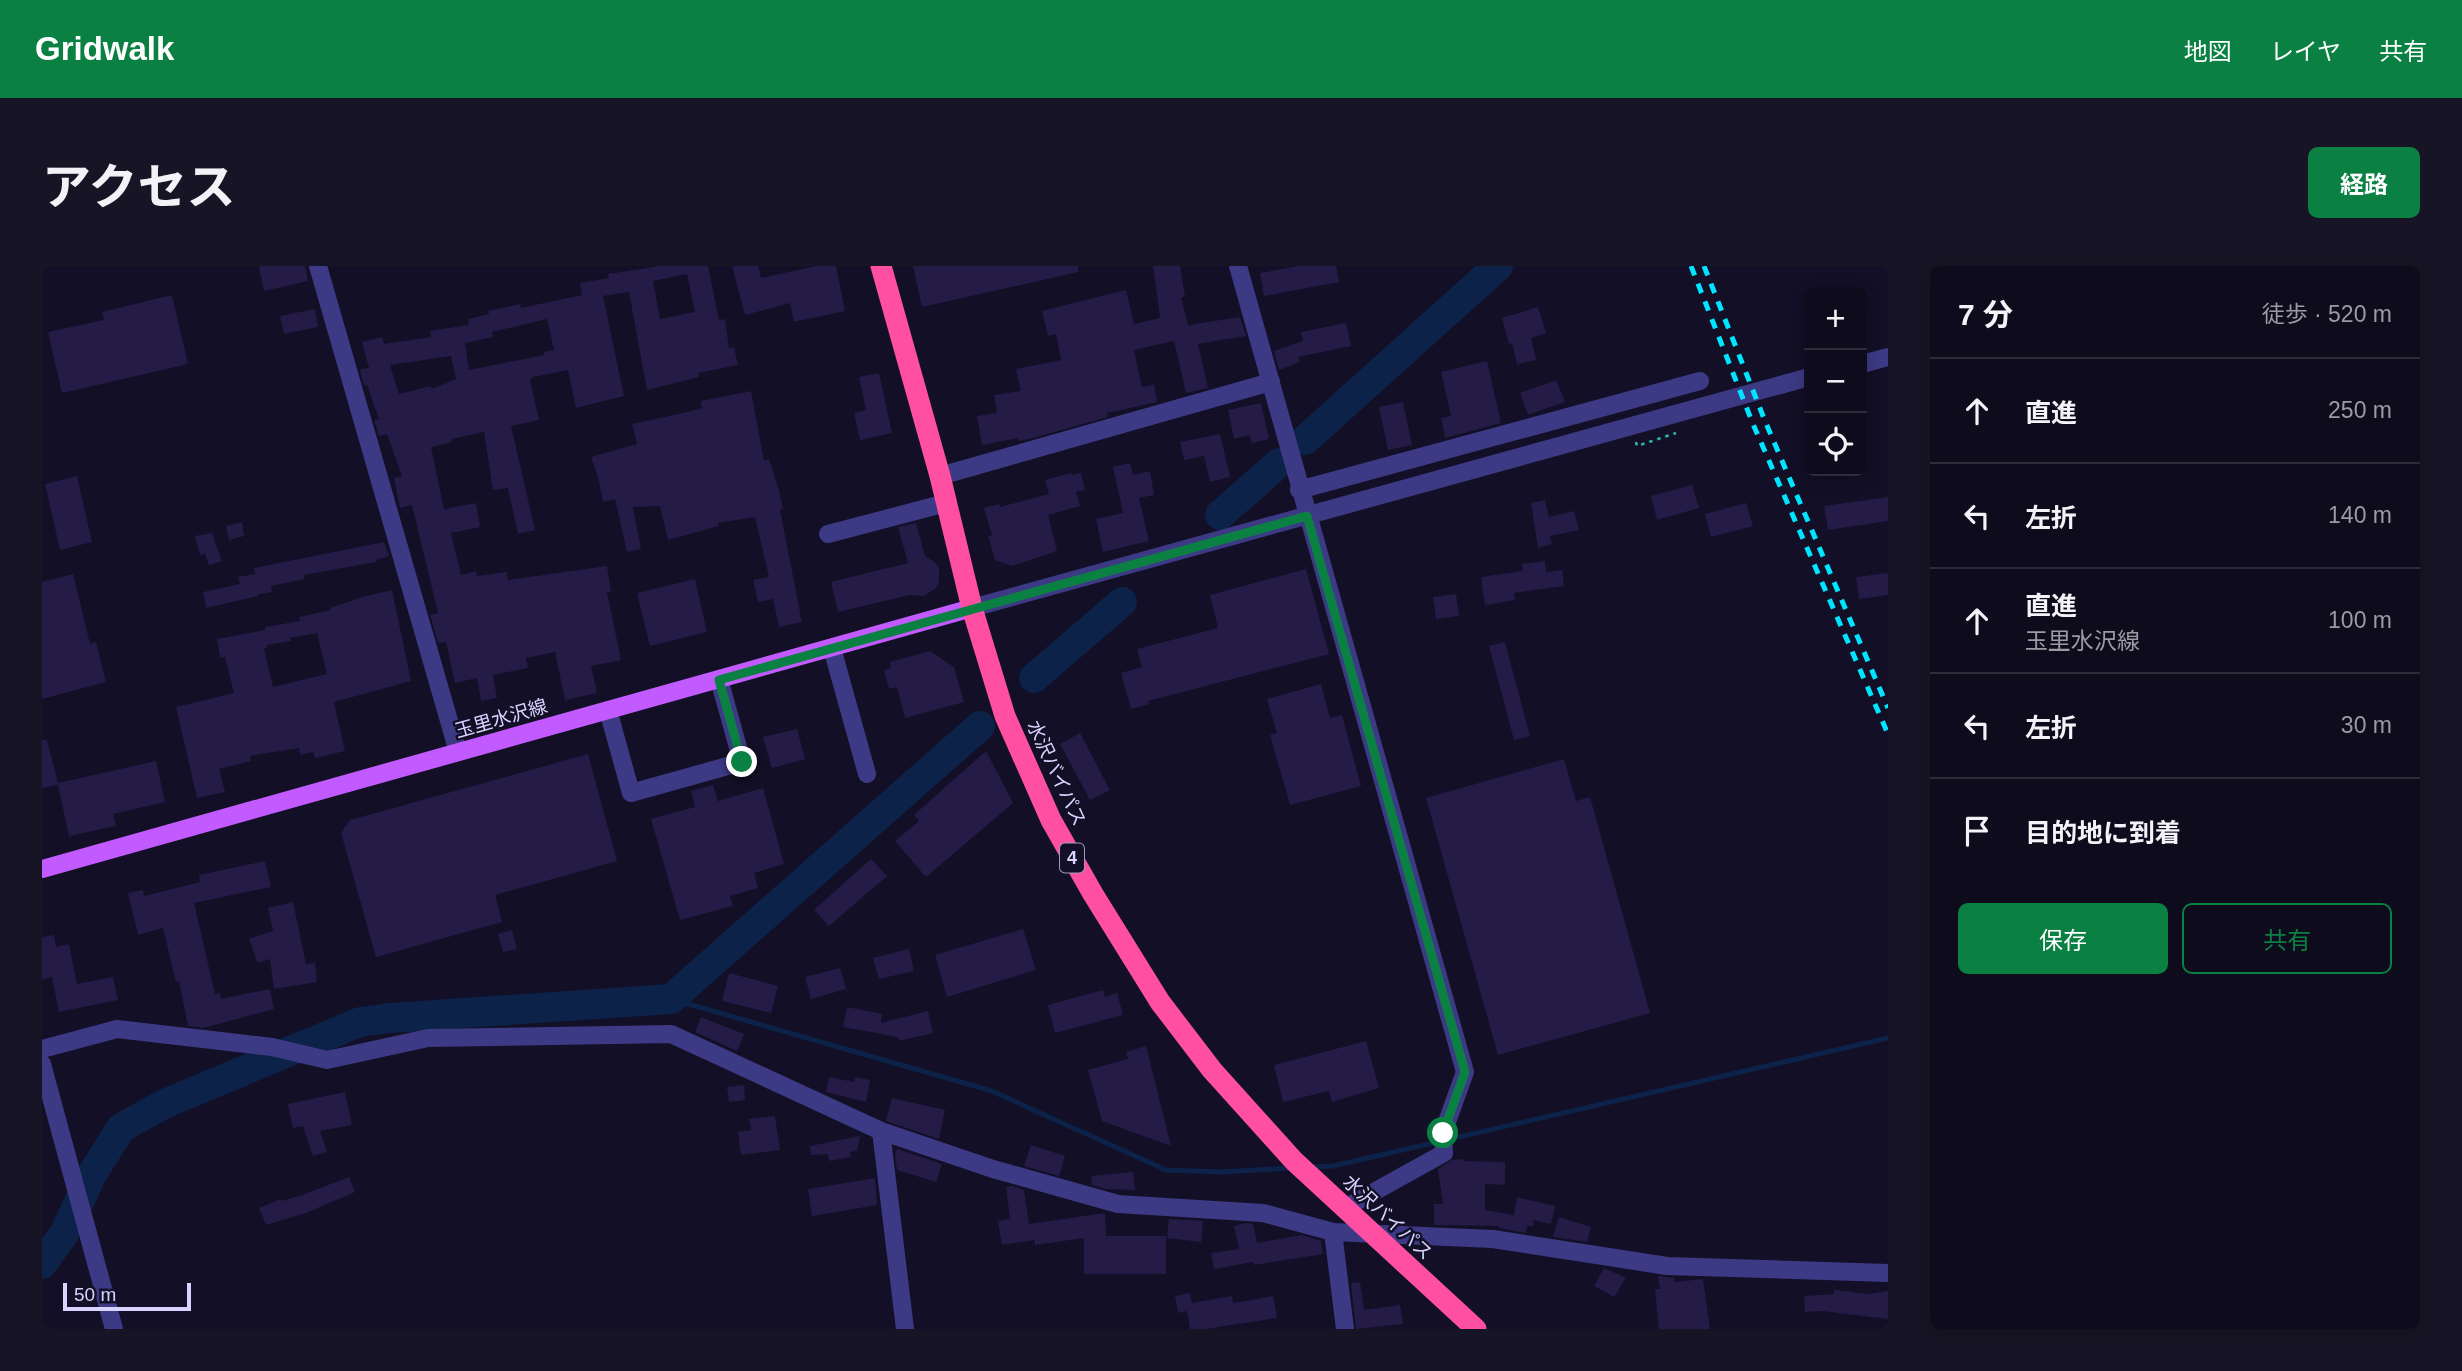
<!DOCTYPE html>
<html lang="ja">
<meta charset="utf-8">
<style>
:root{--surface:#0e0b1c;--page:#171425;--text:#f1f3f6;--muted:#9b9ba3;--line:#2e2b3b;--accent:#0b8043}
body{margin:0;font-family:Helvetica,"Noto Sans JP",sans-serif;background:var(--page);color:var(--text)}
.controls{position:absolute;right:21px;top:21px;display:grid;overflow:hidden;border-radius:10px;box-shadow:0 4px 18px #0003}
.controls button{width:63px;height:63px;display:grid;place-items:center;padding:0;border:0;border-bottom:2px solid var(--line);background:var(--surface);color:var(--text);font:35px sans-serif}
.scale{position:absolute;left:21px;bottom:18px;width:128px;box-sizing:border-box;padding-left:7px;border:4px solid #d9d4ff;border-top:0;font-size:19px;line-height:24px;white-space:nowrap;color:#d9d4ff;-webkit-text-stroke:5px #130f26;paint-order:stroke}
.stop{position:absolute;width:21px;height:21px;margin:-16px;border:5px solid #0b8043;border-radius:50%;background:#fff}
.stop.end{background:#0b8043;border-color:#fff;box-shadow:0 2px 7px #0008}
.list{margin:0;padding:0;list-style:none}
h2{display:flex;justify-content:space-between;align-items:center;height:91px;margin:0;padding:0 28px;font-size:30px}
h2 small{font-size:23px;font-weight:400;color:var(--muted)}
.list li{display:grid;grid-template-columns:46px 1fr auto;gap:21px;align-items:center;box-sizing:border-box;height:105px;padding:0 28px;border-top:2px solid var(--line)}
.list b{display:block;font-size:26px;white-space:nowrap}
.list p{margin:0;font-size:23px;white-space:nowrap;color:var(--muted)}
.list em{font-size:23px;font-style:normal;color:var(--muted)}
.actions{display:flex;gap:14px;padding:21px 28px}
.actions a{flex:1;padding:16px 0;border:2px solid var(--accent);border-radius:10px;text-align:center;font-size:24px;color:var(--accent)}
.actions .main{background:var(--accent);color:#fff}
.icon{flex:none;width:38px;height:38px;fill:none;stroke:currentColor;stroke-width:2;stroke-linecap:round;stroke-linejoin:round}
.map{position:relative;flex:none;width:1846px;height:1063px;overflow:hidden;border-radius:10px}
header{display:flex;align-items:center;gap:42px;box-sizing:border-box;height:98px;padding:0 35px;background:var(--accent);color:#fff}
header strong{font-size:33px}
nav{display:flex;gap:38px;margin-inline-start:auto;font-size:24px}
.intro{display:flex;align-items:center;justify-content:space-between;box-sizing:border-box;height:168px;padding:0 42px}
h1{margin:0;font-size:49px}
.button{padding:18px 32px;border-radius:10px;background:var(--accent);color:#fff;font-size:24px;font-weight:700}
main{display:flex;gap:42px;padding:0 42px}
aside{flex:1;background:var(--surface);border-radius:10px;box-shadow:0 4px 18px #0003}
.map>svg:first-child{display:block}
</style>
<header>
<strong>Gridwalk</strong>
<nav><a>地図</a><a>レイヤ</a><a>共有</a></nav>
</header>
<div class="intro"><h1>アクセス</h1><a class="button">経路</a></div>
<main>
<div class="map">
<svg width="1846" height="1063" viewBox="0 0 1846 1063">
<rect width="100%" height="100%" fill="#130f26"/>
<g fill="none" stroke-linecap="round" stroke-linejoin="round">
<g stroke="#0c2248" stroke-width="5">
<polyline points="629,733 950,825 1124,904 1180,906 1248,902"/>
<polyline points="1269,901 1291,900 1846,772"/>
</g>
<g stroke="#0c2248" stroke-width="30">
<polyline points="1263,174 1456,0"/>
<polyline points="1178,249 1237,197"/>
<polyline points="992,412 1080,336"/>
<polyline points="0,998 23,966 50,908 79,862 122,838 318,756 348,752 629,733 938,460"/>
</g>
</g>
<g fill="#241b47" fill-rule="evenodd">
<polygon points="217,0 263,0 266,15 222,25"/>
<path d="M618 0H666L677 54 683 53 687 82 692 81 696 99 656 107 657 111 605 124 587 26 561 30 582 130 534 142 526 104 491 111 488 114 497 154 469 160 493 264 476 268 466 222 451 224 442 166 409 173 410 176 389 181 402 243 434 237 438 261 409 267 419 309 434 305 435 310 465 306 466 314 565 300 569 326H565L579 394 549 400 555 427 523 434 513 386 484 392 486 402 451 409 455 432 439 435 435 412 413 417 404 376 396 377 388 349 396 347 370 239 358 242 352 212 360 210 345 168 337 170 332 154 337 153 325 119H322L319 109 318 103 327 102 320 76 340 71 342 78 389 71 388 65 427 59 426 53 447 48 446 45 478 38 479 42 540 29 538 17 567 12 566 8ZM645 8 653 46 618 53 611 15ZM505 53 512 84 502 86V89L427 104 423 77 451 71 450 66ZM409 90 414 113 390 123 389 120 357 128 348 99Z"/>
<polygon points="690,0 716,0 719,12 774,0 794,0 803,45 752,56 748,37 703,49"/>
<polygon points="871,0 1036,0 1036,6 880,41"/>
<polygon points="1111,0 1138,0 1143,31 1139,31 1146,59 1198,51 1204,70 1156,78 1166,122 1144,127 1132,75 1092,84 1100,121 1112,119 1115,136 1065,147 1066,151 991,172 977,175 976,172 940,179 935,150 955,147 952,129 979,125 974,103 1019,94 1014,68 1006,70 1000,45 1084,24 1092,58 1118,52"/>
<polygon points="1256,0 1294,0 1297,16 1222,30 1218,7"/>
<polygon points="130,29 146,98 20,127 6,66 62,54 60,46"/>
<polygon points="1496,41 1504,67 1489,72 1494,94 1475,98 1470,77 1467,78 1460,52"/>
<polygon points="273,43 276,61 242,68 238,50"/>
<polygon points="1304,57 1309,80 1256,91 1258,96 1237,104 1232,85 1261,75 1259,66"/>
<polygon points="1445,95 1459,157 1403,172 1399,152 1409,150 1399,106"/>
<polygon points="837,107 850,167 818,174 812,147 824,144 817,111"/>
<polygon points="1514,114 1523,136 1486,149 1478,127"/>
<polygon points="709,125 722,195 727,193 737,224 741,243 738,244 760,356 737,361 731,333 716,336 711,314 727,311 713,251 676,257 677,260 626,274 618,240 591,241 599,283 585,286 573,233 561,236 556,211 549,191 595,178 590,158 646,146 660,142 659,135"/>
<polygon points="1361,136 1370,179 1346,184 1337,141"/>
<polygon points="1219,137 1227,173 1210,177 1208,169 1192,173 1186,144"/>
<polygon points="1178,168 1188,211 1168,216 1162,190 1142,194 1138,176"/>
<polygon points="1088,197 1091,209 1108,205 1112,229 1097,232 1107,275 1061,286 1054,253 1081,247 1071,201"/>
<polygon points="1029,207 1030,209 1039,207 1043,224 1034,226 1038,240 1006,249 1015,285 970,300 953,294 946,270 950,269 942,242 957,238 958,241 1007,228 1003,214"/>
<polygon points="35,210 50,276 18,284 3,218"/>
<polygon points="1650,219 1657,242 1615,254 1609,230"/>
<polygon points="1846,231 1846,255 1786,264 1782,240"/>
<polygon points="1503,234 1507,251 1532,245 1537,264 1508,270 1510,278 1496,282 1489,237"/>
<polygon points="1704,237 1711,260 1669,271 1663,248"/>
<polygon points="200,256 202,270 187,274 184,260"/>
<polygon points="874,257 883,290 893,296 897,302 897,316 894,322 882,330 868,329 796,346 789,316 866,297 856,261"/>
<polygon points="170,267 180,295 167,299 163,288 158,289 153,270"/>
<polygon points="342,276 347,290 334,294 334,296 262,309 262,313 229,320 230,326 216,328 216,330 164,342 161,326 198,318 196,311 213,308 212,302"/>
<polygon points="1503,295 1504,306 1520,304 1522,320 1472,327 1473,334 1443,339 1439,311 1481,305 1480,298"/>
<polygon points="1264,303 1287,388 1106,435 1107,438 1089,443 1079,407 1100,401 1095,383 1176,362 1168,329"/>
<polygon points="1846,307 1846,329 1817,333 1814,311"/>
<polygon points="31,308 48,378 54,376 64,416 0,433 0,316"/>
<polygon points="653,313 665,366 608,380 595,327"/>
<path d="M350 324 369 415 292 436 303 485 273 492 271 486 258 489 257 482 208 490 209 495 177 503 183 526 155 532 134 441 192 427 183 391 178 392 175 373 223 364V361L258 355 257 351 289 344 288 342 320 331ZM275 367 285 408 231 421 222 382H225V379L249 375 248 372Z"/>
<polygon points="1414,328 1417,350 1394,353 1391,331"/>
<polygon points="1463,376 1488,470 1472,474 1447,380"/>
<polygon points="888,385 912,401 922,436 863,452 855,421 847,423 842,404 849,402 848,396"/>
<polygon points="1279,418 1288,452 1300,449 1319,520 1248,539 1228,469 1235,467 1225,433"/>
<polygon points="755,463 763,493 730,502 721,471"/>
<polygon points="1038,467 1068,524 1048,534 1018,478"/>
<polygon points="0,474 5,474 16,517 114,495 123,536 71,548 74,560 27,570 16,519 0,522"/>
<polygon points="944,485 971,537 884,611 853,575 877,555 872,549"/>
<polygon points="546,488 575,595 453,629 460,656 334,691 299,567 308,554"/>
<polygon points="1522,493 1534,535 1548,531 1608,747 1456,789 1384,532"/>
<polygon points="671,519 676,535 721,522 742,598 712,607 716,622 688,630 691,640 638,654 609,553 653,541 649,525"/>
<polygon points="829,593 845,610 787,660 772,644"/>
<polygon points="223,595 229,621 152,637 173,728 178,727 179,733 228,723 232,743 161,762 146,760 137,715 134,716 121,662 96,669 86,627 101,624 102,630 158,616 157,609"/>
<polygon points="251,636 264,698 273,697 275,716 232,723 228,693 216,697 207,673 231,665 226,642"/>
<polygon points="981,663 994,704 905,731 893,689"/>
<polygon points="470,664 475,683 461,686 456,668"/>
<polygon points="12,669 14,681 27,678 35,718 71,711 76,734 17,746 10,711 0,714 0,671"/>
<polygon points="867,683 872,705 837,713 831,692"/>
<polygon points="798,702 804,723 769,733 763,711"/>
<polygon points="687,707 736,720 729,747 680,735"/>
<polygon points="1061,724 1063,731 1075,727 1081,749 1013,767 1006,739"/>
<polygon points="805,741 840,748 839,757 886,745 891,767 857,775 856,771 801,761"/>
<polygon points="659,751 702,768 695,785 653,766"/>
<polygon points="1324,775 1337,822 1290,836 1287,825 1241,836 1232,799"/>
<polygon points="1104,780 1129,880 1060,855 1046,804 1086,793 1084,786"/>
<polygon points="787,811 812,816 813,811 828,814 824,836 784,826"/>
<polygon points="702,819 703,834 687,836 685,821"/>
<polygon points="303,826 310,859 278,865 285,886 271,890 261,860 251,862 246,838"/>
<polygon points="850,832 903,844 897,873 844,855"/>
<polygon points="733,850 738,884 699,889 696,866 709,864 707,853"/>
<polygon points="818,870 815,885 808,886 809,891 787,895 786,888 769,889 768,880"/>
<polygon points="989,879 1023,890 1017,910 982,900"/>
<polygon points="855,883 900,898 894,916 855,904 853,889"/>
<polygon points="1421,893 1421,895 1463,896 1463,919 1443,918 1443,944 1472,949 1475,931 1513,940 1509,958 1491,954 1491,960 1485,960 1484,967 1457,962 1457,960 1392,959 1392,938 1401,938 1396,903 1410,894"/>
<polygon points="1091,906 1093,924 1064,923 1050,919 1049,910"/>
<polygon points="307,911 313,926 264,947 224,959 217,942 239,933 240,935 260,929"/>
<polygon points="833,912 835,939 770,950 766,923"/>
<polygon points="970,920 982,924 987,958 1063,947 1064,970 1124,970 1124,1008 1042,1008 1042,972 993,979 993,974 960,979 956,955 968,953 964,921"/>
<polygon points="1517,951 1549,961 1545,976 1511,971"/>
<polygon points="1127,953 1161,955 1159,976 1125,972"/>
<polygon points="1204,957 1211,958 1215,977 1260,969 1279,975 1281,988 1212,999 1211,996 1172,1003 1169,987 1197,983 1192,960"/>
<polygon points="1562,1002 1584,1012 1572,1031 1552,1020"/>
<polygon points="1616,1010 1632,1012 1633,1016 1661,1013 1668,1063 1617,1063 1613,1023 1618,1023"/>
<polygon points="1318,1016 1322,1044 1358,1039 1361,1058 1314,1063 1309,1017"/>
<polygon points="1792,1024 1827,1028 1846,1025 1846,1053 1780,1045 1763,1046 1762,1030 1792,1028"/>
<polygon points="1148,1027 1150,1037 1190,1030 1191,1037 1231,1030 1235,1052 1164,1063 1148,1063 1145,1045 1136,1047 1133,1030"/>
</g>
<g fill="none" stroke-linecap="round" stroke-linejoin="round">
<polyline stroke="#2fb8b0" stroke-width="2.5" stroke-dasharray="3.5 5" stroke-linecap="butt" points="1594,176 1595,180 1634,167"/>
<g stroke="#3d3a85" stroke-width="18">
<polyline points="276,0 416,486"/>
<polyline points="1196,0 1423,806 1401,867 1402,887 1303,942"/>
<polyline points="1820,98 1846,91"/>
<polyline points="898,210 1229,116"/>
<polyline points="1257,224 1658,115"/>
<polyline points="786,268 904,237"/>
<polyline points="930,342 1767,111"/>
<polyline points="790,382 825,508"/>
<polyline points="566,444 589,527 700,496 677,413"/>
<polyline points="0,783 75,763 230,781 285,794 386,772 629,768 839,865 951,903 1076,938 1221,947 1291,966 1451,973 1625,1000 1846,1007"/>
<polyline points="0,798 72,1063"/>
<polyline points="839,865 863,1063"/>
<polyline points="1291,966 1303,1063"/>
</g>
<polyline stroke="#c25bff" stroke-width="18" points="0,603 930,342"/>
<polyline stroke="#ff4fa3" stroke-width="21" points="839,0 898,210 930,342 963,450 1009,554 1051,628 1118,736 1170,804 1252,895 1434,1063"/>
<g stroke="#00e5ff" stroke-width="5" stroke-dasharray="10 9" stroke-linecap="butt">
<polyline points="1649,0 1711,158 1846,468"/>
<polyline points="1662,0 1723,155 1846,442"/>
</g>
</g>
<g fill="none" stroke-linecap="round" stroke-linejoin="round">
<polyline stroke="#0b8043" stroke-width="9" points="700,496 677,414 1265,250 1423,806 1401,867"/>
</g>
<g text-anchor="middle" stroke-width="5" stroke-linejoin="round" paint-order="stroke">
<rect fill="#130f26" stroke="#9e99be" stroke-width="2" x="1018" y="577.5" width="24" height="29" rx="5"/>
<g font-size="18" font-weight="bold" fill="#d9d4ff">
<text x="1030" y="598">4</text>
</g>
<g font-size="19" fill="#d9d4ff" stroke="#130f26">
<text transform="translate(459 452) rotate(-16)" y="7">玉里水沢線</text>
<text transform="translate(1015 507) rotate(65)" y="7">水沢バイパス</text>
<text transform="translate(1346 951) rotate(43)" y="7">水沢バイパス</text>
</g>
</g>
</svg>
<div class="controls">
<button>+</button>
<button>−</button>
<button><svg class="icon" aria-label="locate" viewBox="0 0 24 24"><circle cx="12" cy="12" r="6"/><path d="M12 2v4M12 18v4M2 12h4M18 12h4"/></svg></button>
</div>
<div class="scale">50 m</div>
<div class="stop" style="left:1401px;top:867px"></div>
<div class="stop end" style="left:700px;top:496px"></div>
</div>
<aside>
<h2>7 分<small>徒歩 · 520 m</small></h2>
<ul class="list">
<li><svg class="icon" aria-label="ahead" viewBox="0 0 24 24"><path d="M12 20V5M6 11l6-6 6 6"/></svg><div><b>直進</b></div><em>250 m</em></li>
<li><svg class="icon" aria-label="left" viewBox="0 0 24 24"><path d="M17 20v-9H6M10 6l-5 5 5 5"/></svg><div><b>左折</b></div><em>140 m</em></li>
<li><svg class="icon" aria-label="ahead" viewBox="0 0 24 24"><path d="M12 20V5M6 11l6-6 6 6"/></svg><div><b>直進</b><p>玉里水沢線</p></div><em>100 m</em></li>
<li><svg class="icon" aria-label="left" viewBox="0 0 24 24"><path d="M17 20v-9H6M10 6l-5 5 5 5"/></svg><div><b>左折</b></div><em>30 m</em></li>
<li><svg class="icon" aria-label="arrive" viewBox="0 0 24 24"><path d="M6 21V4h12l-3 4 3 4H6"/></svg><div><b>目的地に到着</b></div></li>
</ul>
<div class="actions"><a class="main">保存</a><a>共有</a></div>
</aside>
</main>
